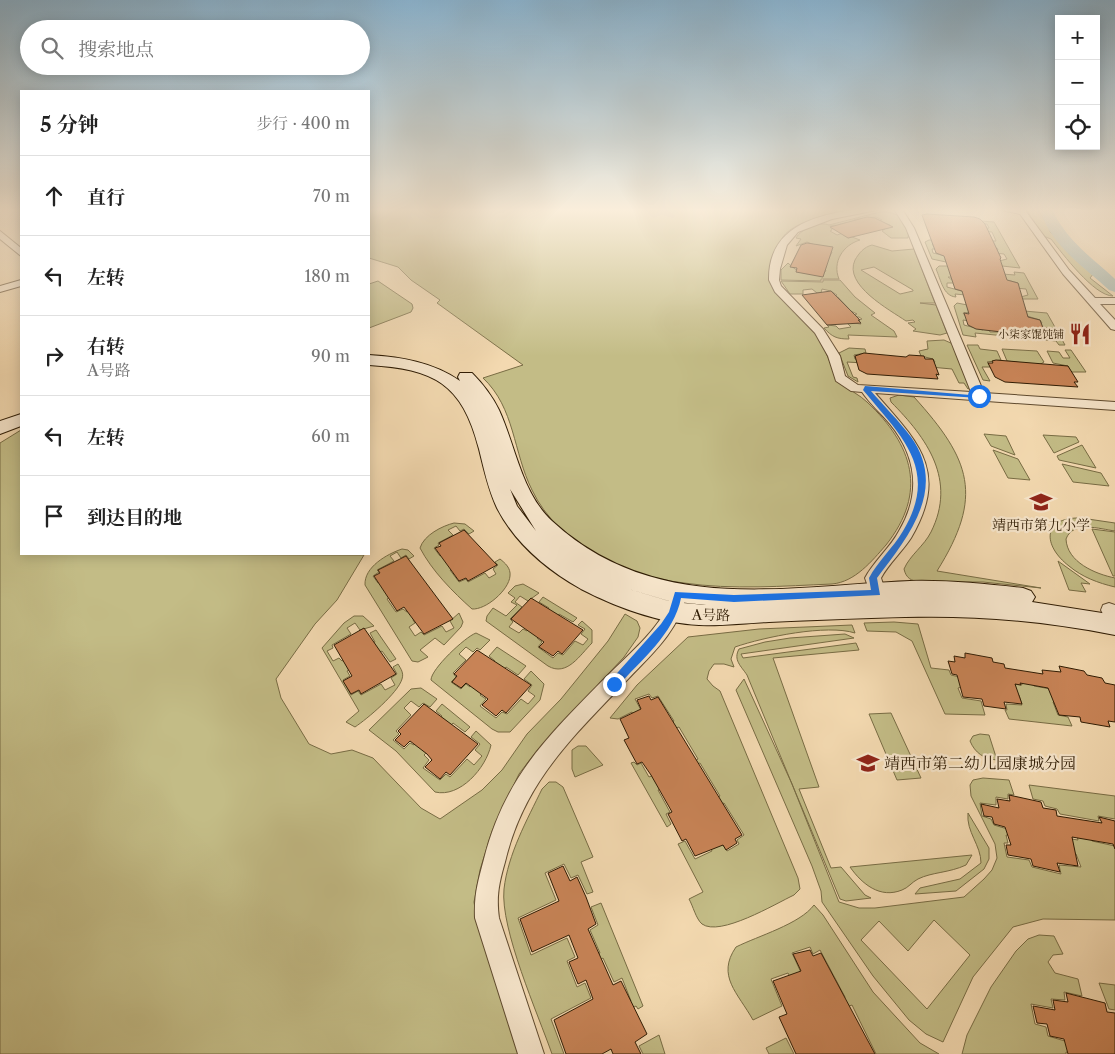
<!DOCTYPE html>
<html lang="zh">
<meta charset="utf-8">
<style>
:root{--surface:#fff;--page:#f6f6f6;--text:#222;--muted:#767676;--line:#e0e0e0}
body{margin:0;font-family:"Libre Caslon Text","Noto Serif SC",serif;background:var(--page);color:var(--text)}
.controls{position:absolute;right:15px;top:15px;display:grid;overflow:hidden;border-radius:0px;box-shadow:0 2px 12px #0003}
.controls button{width:45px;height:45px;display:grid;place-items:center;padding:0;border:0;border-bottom:1px solid var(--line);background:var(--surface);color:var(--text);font:25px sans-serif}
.stop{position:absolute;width:15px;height:15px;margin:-11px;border:4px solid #1a73e8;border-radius:50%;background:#fff}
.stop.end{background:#1a73e8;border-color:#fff;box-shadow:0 1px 5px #0008}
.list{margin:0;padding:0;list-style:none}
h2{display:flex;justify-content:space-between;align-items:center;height:65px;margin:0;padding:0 20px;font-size:21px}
h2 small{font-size:16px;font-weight:400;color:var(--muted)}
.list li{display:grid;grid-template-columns:32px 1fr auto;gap:15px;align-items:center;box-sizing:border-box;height:80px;padding:0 20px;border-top:1px solid var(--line)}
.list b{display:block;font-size:19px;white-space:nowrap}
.list p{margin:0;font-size:16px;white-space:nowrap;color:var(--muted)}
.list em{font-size:16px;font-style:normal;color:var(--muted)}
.icon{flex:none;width:28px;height:28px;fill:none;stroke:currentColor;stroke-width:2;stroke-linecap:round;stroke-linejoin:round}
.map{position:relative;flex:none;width:1115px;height:1054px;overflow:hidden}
.search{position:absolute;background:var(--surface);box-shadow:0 2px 12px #0003;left:20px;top:20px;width:350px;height:55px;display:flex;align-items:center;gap:12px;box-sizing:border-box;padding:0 18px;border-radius:28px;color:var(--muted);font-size:19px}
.panel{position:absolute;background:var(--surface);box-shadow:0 2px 12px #0003;left:20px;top:90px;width:350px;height:465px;border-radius:0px}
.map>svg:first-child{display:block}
</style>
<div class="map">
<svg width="1115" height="1054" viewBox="0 0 1115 1054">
<rect width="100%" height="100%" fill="#f3d9b0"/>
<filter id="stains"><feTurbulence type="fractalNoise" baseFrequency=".004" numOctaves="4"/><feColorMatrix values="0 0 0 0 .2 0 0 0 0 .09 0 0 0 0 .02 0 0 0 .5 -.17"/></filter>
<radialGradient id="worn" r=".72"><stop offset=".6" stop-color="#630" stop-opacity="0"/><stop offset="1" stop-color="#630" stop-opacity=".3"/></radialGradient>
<g fill="#c3bc86" stroke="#786c44" fill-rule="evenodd">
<path d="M369 209H865C843 213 796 218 783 237 776 247 773 262 770 274 785 293 805 312 817 333 825 347 832 373 843 384 850 391 860 395 867 402 913 445 928 492 886 545 872 561 855 582 832 584 784 586 732 590 684 583 626 576 558 545 532 490 513 452 515 408 483 378L523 365 437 303 440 300 411 280 398 267 369 258Z"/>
<path d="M1026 209H1037L1050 227V232C1056 238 1067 246 1069 254L1081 259 1079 262 1088 266 1094 273 1090 278 1113 296C1094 296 1062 253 1051 239L1043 236Z"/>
<path d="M880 212C896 210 911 222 908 238H891L882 231 890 225 879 221 882 220 876 217 864 218V221L859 218 854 220 856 221 840 224V227L835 225 830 226 832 230 830 231 837 235 843 233 848 238 852 237 860 240C843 245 832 262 839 279H821V281L781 280V270L788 263C803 277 802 271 825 272L826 270 821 269 826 268 825 266 832 252 807 242 796 246 801 239 796 238C801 229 820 221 829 225Z"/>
<polygon points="981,221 994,222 1020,268 1002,266 999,261 1007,259 1004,254 994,253 998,250 997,248 991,248 932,244 936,249 932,249 933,253 950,257 952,260 945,259 946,262 932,259 925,242 929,240 996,241 992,232 974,230 989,228 987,224 978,223"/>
<path d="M872 245 892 251 914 249 935 303H920L936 305 947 333 940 335 913 331 916 329 908 323 915 322 913 320 906 321C890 310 843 285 855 260 859 253 864 247 872 245ZM874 267 913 290V291L900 294 861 270Z"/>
<path d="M939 266H949L950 270 1015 275 1014 272 1024 273 1038 299H1013L1028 295 1026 289 1015 288 1019 285 1018 283 1011 281 948 277 956 283H947V287L965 292 966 295 955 294 956 297C943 296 941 280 936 269Z"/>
<path d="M823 280H840L855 297 875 313 871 315 894 331 897 337 848 335 849 339C837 339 832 337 824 328L829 327 827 325 836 326 839 329 851 327 846 322 861 324 859 320 862 319 859 317H854L852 315 857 314 851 311 838 297H834L837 295 831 291 822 289 821 293H817L812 289 803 290V294H790L781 281 823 282Z"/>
<polygon points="378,281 412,304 413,308 411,312 369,328 369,284"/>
<polygon points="957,303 978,307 972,312 963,313 969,321 963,320 964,325 983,330 982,326 988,327 990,332 1017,332 1027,335 1031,332 1033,336 1044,338 1046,334 1051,334 1049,328 1037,326 1042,323 1040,320 1027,316 1024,311 1047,313 1065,345 1059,345 1056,341 975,333 976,337 963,335 954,306"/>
<polygon points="944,340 953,344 970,388 968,389 964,383 959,383 952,369 930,367 935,362 933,359 921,356 919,351 928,349 927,341"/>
<polygon points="967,345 978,345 980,349 997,351 1001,360 987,362 992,367 982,367 990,381 983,380"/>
<polygon points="849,348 865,349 866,353 854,355 855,359 864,363 847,362 853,377 857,378 858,382 848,376 839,353"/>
<polygon points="1002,349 1037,351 1044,362 1039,365 1007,361"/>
<polygon points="1065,350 1071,350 1086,372 1070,372 1068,366 1053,363 1047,351 1059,352 1063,358 1070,358"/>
<path d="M899 395 914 397C971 460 984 496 937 571L1041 588 983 582H920C911 581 906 578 904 569 910 555 924 546 931 532 957 480 927 438 891 402L890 398Z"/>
<polygon points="21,430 21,554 364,555 337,600 315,624 276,679 281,698 309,744 331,754 352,750 373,758 421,808 440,819 482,790 502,770 527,734 561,699 608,641 625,614 637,621 640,628 638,637 624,657 538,749 519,774 492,831 480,870 474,902 478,927 520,1054 0,1054 0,443"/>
<polygon points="984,434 1006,436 1015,455 991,446"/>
<polygon points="1043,435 1076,437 1079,442 1054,453"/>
<polygon points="1082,445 1096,468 1059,460 1057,456"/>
<polygon points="993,450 1018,459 1030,480 1008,478"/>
<polygon points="1062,464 1101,473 1109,486 1073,482"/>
<path d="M1081 518 1115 523V531C1100 529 1073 520 1066 539 1067 562 1095 574 1115 578V587C1098 583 1082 577 1069 566 1043 546 1041 517 1081 518Z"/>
<path d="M454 523 465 524 474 531 469 534 464 529 460 531 456 526 448 530 453 535 438 543 439 545 434 548 440 556 445 553 456 567 450 570 459 582 466 579 468 582 485 573 489 578 496 574 493 569 498 565 495 562 500 559C505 563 511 568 510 576 509 590 486 610 472 609 453 592 432 571 420 548 424 535 442 526 454 523Z"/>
<polygon points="1092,529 1115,532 1115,576 1113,576"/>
<path d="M402 549 408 550 414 556 409 559 406 555 401 558 397 552 390 556 394 561 377 570 379 572 373 576 378 583 384 581 393 595 387 599 396 612 403 609 407 612 424 602 431 611 413 620 415 623 409 627 415 636 421 632 424 635 442 626 446 632 454 628 450 621 459 613 463 622 461 627 444 645 435 638 420 650 428 657 418 662 412 661 365 585C364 567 387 554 402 549Z"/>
<polygon points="1058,561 1090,584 1081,583 1086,592 1069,590"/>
<path d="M523 584 539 593 528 601 520 596 515 602 522 607 510 619 513 622 509 627 519 633 523 629 527 631 540 618 550 625 537 638 542 642 538 647 553 658 558 653 563 655 575 641 583 645 588 639 581 634 585 629 578 625 582 621 592 630V643C580 655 567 677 548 666L486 621 487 616 493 608 506 616 517 605 511 602 515 598 508 593 515 586Z"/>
<polygon points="543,597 577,618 573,622 559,614 555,618 546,612 549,608 539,602"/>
<path d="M354 616H363L374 626 360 630 355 623 347 628 351 634 332 645 333 648 327 651 333 661 339 658 342 661 361 651 367 660 347 671 350 676 343 680 351 695 358 691 361 695 381 684 385 690 395 685 391 678 397 674 393 667 398 664C401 669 404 673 402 679 398 693 367 719 355 727L346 722 359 711 322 648 344 623Z"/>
<polygon points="894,622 918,624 931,668 949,670 951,675 968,679 962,687 958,688 962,698 981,701 985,715 945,714 912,641 896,632 867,631 864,623"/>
<path d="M852 625 855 633C827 624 764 637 735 647L731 659 734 667 724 664H714L709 671 707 679 713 686 720 691 798 878 800 889 794 895C775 904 720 937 702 924 696 919 693 906 689 899L703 892 678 844 685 841 695 859 712 851 709 845 716 835 727 851 739 844 737 840 744 835 724 803 716 807 713 801 720 796 700 763 693 765 692 763 698 759 679 727 671 730 668 726 674 721 658 696 652 698 649 694 635 699 647 721 635 717 632 712 618 719 610 718 637 685 688 637 759 629Z"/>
<polygon points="376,630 396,659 390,662 382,651 376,654 370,646 375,642 370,633"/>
<path d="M476 633 490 640 480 650 477 648 473 652 466 647 459 654 466 660 453 673 456 677 451 682 461 689 466 684 470 687 484 672 495 680 480 695 486 699 480 706 496 718 502 712 507 714 521 699 528 704 535 696 528 691 532 685 524 679 531 671 544 684 540 700 510 732H498L492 729 431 680C431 669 465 637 476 633Z"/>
<path d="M845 634 854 638 741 654 743 658 856 643 859 650 773 658 819 787 799 789 831 868 841 867 865 895 871 898 846 901 840 899 792 784 839 902 859 908H875L964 897 984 879 992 870 997 858 995 844 971 796 970 785 973 780 983 778 1009 780 1014 795 1008 794V799L996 797V805L980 803 982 816 991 819 994 825 1014 831 1016 836 1006 835 1008 843H1004L1007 857 1029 860 1032 867 1061 874 1059 865 1081 867 1076 854 1068 852 1052 836 1078 840 1076 832 1089 833 1092 841 1115 846V920L1043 919 1013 927 973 977 943 1042 926 1034 909 1020 873 976 822 902 821 891 812 866 736 690 744 679 792 784 747 675C741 666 733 660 739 649L765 642 790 638ZM934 920 970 955 927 1009 861 940 879 921 908 951Z"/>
<polygon points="497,647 526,666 518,675 506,667 502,672 491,665 495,661 489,656"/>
<polygon points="1021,679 1032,681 1034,686 1062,691 1058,702 1053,702 1058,715 1068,717 1072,726 1009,719 1005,710 1007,710 1006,704 1022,705 1019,695 1013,694 1000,683 1022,685"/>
<path d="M421 688 437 699 430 707 423 703 419 707 411 701 404 708 411 715 396 731 399 734 393 740 404 749 410 743 414 745 430 729 441 738 424 755 429 760 423 768 440 780 446 774 450 777 467 759 474 765 482 756 475 750 480 744 471 737 476 731 491 745C486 768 460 798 435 792L396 751 369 730 411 689Z"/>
<polygon points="442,704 470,727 465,732 453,723 448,729 438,721 442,716 436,711"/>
<polygon points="891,713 921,778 897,780 869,714"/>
<path d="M980 734 989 735 997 760C984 759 975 753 970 741L973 736Z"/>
<polygon points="578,746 586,746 603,765 575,777 572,769 572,750"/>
<polygon points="634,762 637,765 641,763 649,777 663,771 672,784 658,790 670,812 666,814 671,824 667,827 631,763"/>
<path d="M549 782H556L563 787 593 857 581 862 593 892 587 894 578 875 571 878 564 864 545 873 556 900 518 918 531 955 567 938 575 957 567 961 577 987 585 983 591 998 551 1019 564 1054H552C538 1014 500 929 504 889 508 854 527 820 542 789Z"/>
<polygon points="1029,785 1115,796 1115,819 1098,816 1099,821 1060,814 1057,809 1045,806 1043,801 1033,799"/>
<path d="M968 813 989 848V859L984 869 956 891 915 894 920 888 960 879 981 863C981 845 966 832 968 813Z"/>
<path d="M972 855 966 865C949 873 932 872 918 879 912 882 908 888 902 890 880 899 862 884 850 867Z"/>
<polygon points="601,903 643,1006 638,1009 636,1006 628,1010 626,1004 631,1001 622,978 614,982 603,958 594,963 592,957 600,953 590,930 598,925 591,907"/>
<path d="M814 905 823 915 873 992 920 1043 939 1054H876L852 1005 841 1009 845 997 820 950 813 954 810 947 792 953 810 992 793 983 788 973 771 979 782 1006 753 1020C738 993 716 976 736 947 758 936 800 924 814 905Z"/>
<polygon points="1039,935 1054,936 1063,954 1053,955 1048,962 1055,973 1078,979 1082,996 1064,992 1065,1000 1051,999 1053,1008 1031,1004 1035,1024 1046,1027 1048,1036 1075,1044 1076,1054 1066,1052 1066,1054 962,1054 967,1035 991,987 1016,951 1028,939"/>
<polygon points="1099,983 1115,985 1115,1010 1109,1009"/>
<polygon points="659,1035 665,1054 643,1054 639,1046"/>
<polygon points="786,1038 794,1054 769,1054 766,1048"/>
</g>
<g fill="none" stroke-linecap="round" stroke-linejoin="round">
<path fill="#9eb8b5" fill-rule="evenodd" d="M1040 209H1052C1066 240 1091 257 1115 279V292L1109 290C1084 267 1049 244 1040 209Z"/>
</g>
<g fill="#c98457" stroke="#2e1b03">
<polygon points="927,214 974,217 980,219 985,224 1001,258 1000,259 1007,280 1018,283 1028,317 1040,320 1045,333 1044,337 976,329 968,325 964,313 969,314 962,291 955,289 944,256 936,253 922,215"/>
<polygon points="867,217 875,218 893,227 848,238 830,227"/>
<polygon points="807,243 833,247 823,277 796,272 797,268 790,267 801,245"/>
<polygon points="831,291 860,320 858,320 861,323 827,325 802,295"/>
<polygon points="864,353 906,357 909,355 924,356 925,359 933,359 939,375 936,374 938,379 867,374 859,370 855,356"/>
<polygon points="996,360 1068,366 1078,382 1074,382 1078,387 1005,382 995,377 988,363 993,363 992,361"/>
<polygon points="464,530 497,565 468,581 466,578 459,581 435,548 441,546 439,543"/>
<polygon points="406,556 453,619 424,634 404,607 397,611 374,576 380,573 378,570"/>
<polygon points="531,598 583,630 562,654 558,651 553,656 539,647 544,642 511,619"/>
<polygon points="364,628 396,674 361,694 359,690 351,694 343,681 352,676 334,645"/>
<polygon points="477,650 531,685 506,713 502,710 496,716 482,705 488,699 466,683 461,688 452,682 457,676 454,674"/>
<polygon points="965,653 992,658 993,662 1004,664 1005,668 1043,674 1042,670 1061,672 1059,666 1084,671 1087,675 1102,678 1105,683 1115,685 1115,722 1108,721 1110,727 1081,722 1080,717 1059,715 1048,688 1020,683 1021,685 1015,684 1022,704 1004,702 1006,709 984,706 982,699 963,697 957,675 952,674 948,661 955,662 954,656 965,658"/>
<polygon points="649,696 651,700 658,697 742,835 735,839 737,843 726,850 723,845 695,856 686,839 682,841 668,814 672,812 651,775 642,762 637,764 624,740 629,738 620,719 641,709 637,700"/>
<polygon points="424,704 478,744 450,775 446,772 440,779 425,767 432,760 427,754 410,741 404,747 395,740 401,734 398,731"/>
<polygon points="1009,795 1041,802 1043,808 1056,810 1057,816 1102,823 1099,817 1115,821 1115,849 1113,844 1072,837 1078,866 1057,863 1060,872 1033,866 1031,859 1008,855 1006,845 1011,845 1005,827 994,824 992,817 984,816 981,804 999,808 997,799 1010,801"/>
<polygon points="563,866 570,881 577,877 586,897 596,924 588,929 613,985 621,981 647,1034 635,1042 641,1054 613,1054 611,1049 602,1054 566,1054 554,1020 593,999 586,980 578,984 569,962 578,958 569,935 532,952 520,919 559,901 548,873"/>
<polygon points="810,950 813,956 821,953 875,1054 796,1054 779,1017 787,1014 773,981 801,971 793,954"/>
<polygon points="1066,993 1105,1003 1107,1012 1115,1013 1115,1054 1068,1054 1064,1039 1050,1036 1047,1024 1037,1023 1033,1006 1055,1010 1053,1000 1068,1002"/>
</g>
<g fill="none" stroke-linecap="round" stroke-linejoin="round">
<g stroke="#5f4a2e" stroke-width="2">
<g id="street">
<path d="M859 209H882L832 219 798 232 787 245 780 269 779 280 781 286 823 329 840 356 845 376 858 385 971 392 906 228 894 209H902L914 228 984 393 1115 402V410L875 393C918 442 950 471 911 538 902 552 889 563 881 578L889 602 887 607 881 609 875 607 865 578C874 561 890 548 899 531 921 494 917 457 890 424 881 413 870 404 862 392L851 391 836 381 828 356 815 333 775 292 769 280C768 226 816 215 859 209Z"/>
<polygon points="997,209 1024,209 1069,270 1095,298 1115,298 1115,304 1100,304 1115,320 1115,330 1111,329 1063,274 1020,214"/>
<polygon points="0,231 21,248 21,256 0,239"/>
<polygon points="21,280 21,286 0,292 0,286"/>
<path d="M678 589 684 590 686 595C679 630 653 653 629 678 574 736 524 781 505 862 499 883 496 896 499 918L544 1054H518L475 918C474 894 478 882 484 859 505 776 549 735 607 676 627 656 651 636 665 612 669 606 669 597 672 590Z"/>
<polygon points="1109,603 1115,605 1115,629 1109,627 1101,610 1103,605"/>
</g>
</g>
<g stroke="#2e1b03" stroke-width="2">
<g id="secondary">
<path d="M369 355C401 357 433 362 460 381L458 377 460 373H472C483 384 492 396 499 410 516 447 521 492 552 521 655 616 784 586 910 581 948 580 985 584 1023 588L1031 591 1035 597 1032 602 1115 615V635C1045 621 976 615 905 617 860 618 814 620 769 622 746 623 722 626 699 625 659 623 616 607 581 589 547 570 515 543 497 508 488 489 484 469 479 449 462 383 434 369 369 365ZM510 489 536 531 517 506ZM622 587 669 601 706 605 672 602Z"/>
<polygon points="21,414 21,426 0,434 0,421"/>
</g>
</g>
<use href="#street" fill="#f7e6cc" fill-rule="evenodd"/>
<use href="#secondary" fill="#f7e6cc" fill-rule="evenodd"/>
</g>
<linearGradient id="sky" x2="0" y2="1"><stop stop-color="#8ab6d4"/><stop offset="0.59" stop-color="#faeedb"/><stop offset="1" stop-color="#faeedb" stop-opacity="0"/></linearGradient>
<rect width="1115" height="356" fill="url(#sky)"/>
<path fill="#1a73e8" d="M865 386 982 396 979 398 871 391C884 406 899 421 911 437 948 489 908 537 877 578L880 595 734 602 681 598C674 634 641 660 617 687H610V681L661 624 669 612 675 592 734 595 871 590 869 578C878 561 893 548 903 531 940 469 901 436 863 390Z"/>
<defs>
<g id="restaurant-bare" transform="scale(1.725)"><path d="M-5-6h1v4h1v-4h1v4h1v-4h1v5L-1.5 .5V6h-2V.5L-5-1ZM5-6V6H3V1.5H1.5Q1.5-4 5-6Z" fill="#8f2418" stroke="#f7e6cc" stroke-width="2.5" paint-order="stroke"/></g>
<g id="school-bare" transform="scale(1.725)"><path d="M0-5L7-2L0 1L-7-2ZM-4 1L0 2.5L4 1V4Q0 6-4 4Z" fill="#8f2418" stroke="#f7e6cc" stroke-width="2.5" paint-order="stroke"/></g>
</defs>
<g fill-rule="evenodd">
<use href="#restaurant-bare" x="1080" y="334"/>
<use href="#school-bare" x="1041" y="502"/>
<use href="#school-bare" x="868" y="763"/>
</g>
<g text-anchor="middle" stroke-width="4.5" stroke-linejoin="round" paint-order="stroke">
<g font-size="11" fill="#2e1b03" stroke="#f7e6cc" text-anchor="end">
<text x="1064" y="338">小柒家馄饨铺</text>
</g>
<g font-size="14" fill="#2e1b03" stroke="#f7e6cc">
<text x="1041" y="530">靖西市第九小学</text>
</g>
<g font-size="14" fill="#2e1b03" stroke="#f7e6cc">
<text transform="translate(711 615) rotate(1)" y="5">A号路</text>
</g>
<g font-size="16" fill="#2e1b03" stroke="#f7e6cc" text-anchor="start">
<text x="884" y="769">靖西市第二幼儿园康城分园</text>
</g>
</g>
<rect width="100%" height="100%" filter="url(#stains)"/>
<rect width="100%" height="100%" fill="url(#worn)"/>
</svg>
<div class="controls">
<button>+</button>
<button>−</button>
<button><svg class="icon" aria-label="locate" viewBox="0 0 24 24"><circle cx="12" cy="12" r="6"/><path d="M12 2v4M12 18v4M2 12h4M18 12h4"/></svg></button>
</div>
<div class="stop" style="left:979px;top:396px"></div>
<div class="stop end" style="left:614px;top:684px"></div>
<div class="search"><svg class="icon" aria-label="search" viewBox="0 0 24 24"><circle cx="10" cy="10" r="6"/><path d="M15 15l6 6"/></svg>搜索地点</div>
<section class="panel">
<h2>5 分钟<small>步行 · 400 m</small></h2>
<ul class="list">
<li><svg class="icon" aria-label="ahead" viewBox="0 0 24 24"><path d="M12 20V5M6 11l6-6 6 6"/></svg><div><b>直行</b></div><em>70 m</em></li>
<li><svg class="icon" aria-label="left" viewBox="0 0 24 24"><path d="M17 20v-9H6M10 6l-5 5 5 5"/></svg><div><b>左转</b></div><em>180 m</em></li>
<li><svg class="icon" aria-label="right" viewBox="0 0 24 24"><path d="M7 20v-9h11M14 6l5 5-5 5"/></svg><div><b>右转</b><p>A号路</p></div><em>90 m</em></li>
<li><svg class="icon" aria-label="left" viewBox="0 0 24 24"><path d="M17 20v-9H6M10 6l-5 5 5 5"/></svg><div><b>左转</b></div><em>60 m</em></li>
<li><svg class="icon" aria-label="arrive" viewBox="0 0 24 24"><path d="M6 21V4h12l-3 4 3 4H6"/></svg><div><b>到达目的地</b></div></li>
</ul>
</section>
</div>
